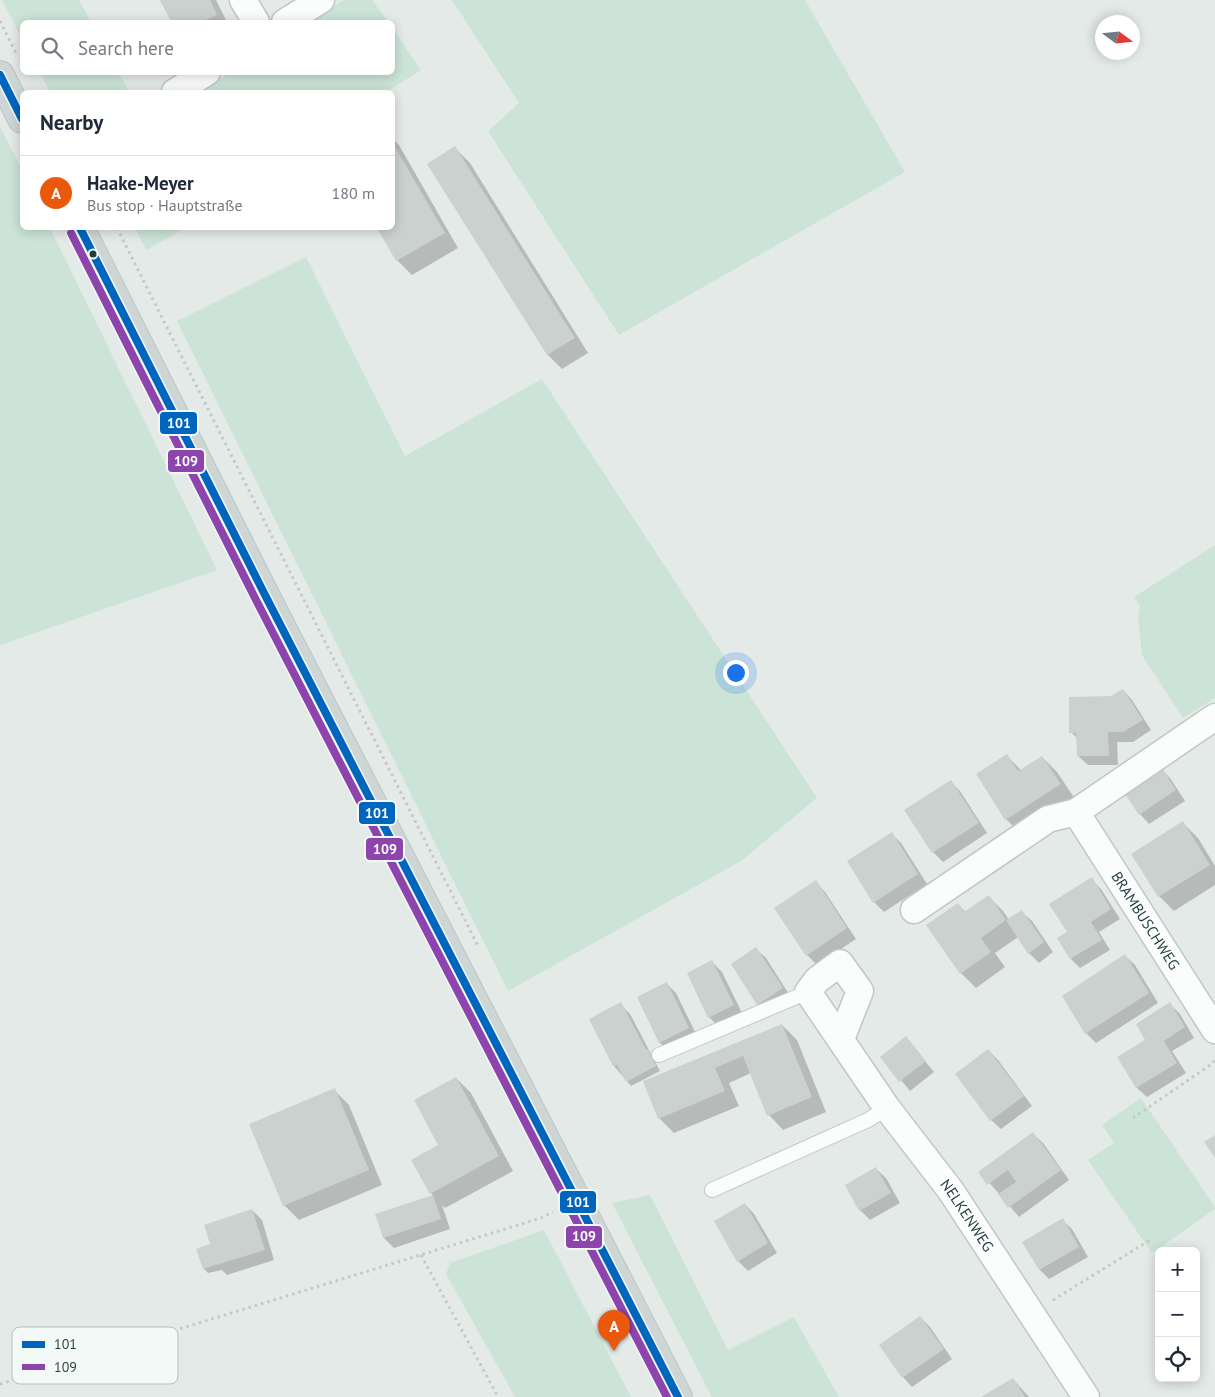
<!DOCTYPE html>
<meta charset="utf-8">
<style>
:root{--surface:#fff;--page:#f6f6f7;--text:#1f2937;--muted:#747a83;--line:#e0e1e3;--accent:#ea580c}
body{margin:0;font-family:"PT Sans",sans-serif;background:var(--page);color:var(--text)}
.controls{position:absolute;right:15px;bottom:15px;display:grid;overflow:hidden;border-radius:8px;box-shadow:0 2px 12px #0003}
.controls button{width:45px;height:45px;display:grid;place-items:center;padding:0;border:0;border-bottom:1px solid var(--line);background:var(--surface);color:var(--text);font:25px sans-serif}
.compass{position:absolute;left:1095px;top:15px;width:45px;height:45px;border-radius:50%;background:var(--surface);box-shadow:0 2px 12px #0003;rotate:105deg}
.you{position:absolute;left:735px;top:672px;width:18px;height:18px;margin:-12px;border:4px solid #fff;border-radius:50%;background:#1a73e8;box-shadow:0 0 0 8px #1a73e833}
.badge{display:grid;place-items:center;width:32px;height:32px;border-radius:50%;background:var(--accent);color:#fff;font-size:16px;font-weight:700}
.pin{position:absolute;translate:-50% -41px;filter:drop-shadow(0 1px 2px #0008)}
.pin::after{content:'';position:absolute;top:26px;width:18px;height:15px;background:inherit;clip-path:polygon(0 0,100% 0,50% 100%)}
.list{margin:0;padding:0;list-style:none}
h2{display:flex;justify-content:space-between;align-items:center;height:65px;margin:0;padding:0 20px;font-size:21px}
h2 small{font-size:16px;font-weight:400;color:var(--muted)}
.list li{display:grid;grid-template-columns:32px 1fr auto;gap:15px;align-items:center;box-sizing:border-box;height:75px;padding:0 20px;border-top:1px solid var(--line)}
.list b{display:block;font-size:19px;white-space:nowrap}
.list p{margin:0;font-size:16px;white-space:nowrap;color:var(--muted)}
.list em{font-size:16px;font-style:normal;color:var(--muted)}
.icon{flex:none;width:28px;height:28px;fill:none;stroke:currentColor;stroke-width:2;stroke-linecap:round;stroke-linejoin:round}
.map{position:relative;flex:none;width:1215px;height:1397px;overflow:hidden}
.search{position:absolute;background:var(--surface);box-shadow:0 2px 12px #0003;left:20px;top:20px;width:375px;height:55px;display:flex;align-items:center;gap:12px;box-sizing:border-box;padding:0 18px;border-radius:8px;color:var(--muted);font-size:19px}
.panel{position:absolute;background:var(--surface);box-shadow:0 2px 12px #0003;left:20px;top:90px;width:375px;height:140px;border-radius:8px}
.map>svg:first-child{display:block}
</style>
<div class="map">
<svg width="1215" height="1397" viewBox="0 0 1215 1397">
<rect width="100%" height="100%" fill="#e4eae8"/>
<g fill="#cbe4d7">
<polygon points="2,0 79,0 91,22 22,22 22,39"/>
<polygon points="344,0 372,0 388,22 309,22"/>
<polygon points="452,0 805,0 905,172 619,335 488,131 519,103"/>
<polygon points="393,29 421,70 386,92 199,92 230,73 392,72"/>
<polygon points="40,73 119,73 129,92 50,92"/>
<polygon points="0,126 22,170 22,228 50,228 217,570 0,645"/>
<polygon points="135,228 186,228 146,250"/>
<polygon points="306,257 405,456 542,379 817,798 741,861 508,991 177,321"/>
<polygon points="1215,545 1215,698 1183,718 1142,655 1138,616 1140,606 1134,597"/>
<polygon points="1141,1098 1215,1207 1215,1209 1152,1253 1088,1160 1114,1143 1102,1125"/>
<polygon points="650,1195 728,1350 794,1317 839,1397 712,1397 612,1203"/>
<polygon points="544,1230 631,1397 515,1397 446,1274 450,1263"/>
</g>
<g fill="#0003">
<polygon points="162,0 216,0 227,22 172,22"/>
<polygon points="392,138 399,145 458,248 412,275 397,260 378,228 392,228"/>
<polygon points="455,148 470,163 588,353 562,369 548,355 429,165"/>
<polygon points="1123,690 1132,700 1151,730 1133,742 1117,742 1118,765 1088,765 1078,756 1078,739 1071,732 1111,698"/>
<polygon points="1007,756 1022,771 1042,757 1057,772 1075,799 1021,834 1006,819"/>
<polygon points="1160,768 1170,778 1185,801 1149,824 1140,814"/>
<polygon points="951,782 960,791 987,833 943,862 933,852"/>
<polygon points="1183,823 1198,838 1215,866 1215,885 1174,911 1159,896 1133,854"/>
<polygon points="892,834 901,843 927,884 884,912 874,902"/>
<polygon points="1091,879 1101,889 1120,919 1099,932 1110,950 1080,968 1071,959 1058,939 1068,932"/>
<polygon points="816,882 825,892 856,939 817,965 807,955"/>
<polygon points="988,896 1003,911 1009,920 1022,912 1032,921 1053,952 1039,963 1029,953 1018,937 995,953 1005,967 976,988 961,973 958,904 966,913"/>
<polygon points="756,949 766,958 792,999 768,1014 758,1004 732,964"/>
<polygon points="1125,956 1135,965 1158,1003 1096,1043 1086,1033"/>
<polygon points="712,962 722,972 743,1015 719,1027 709,1017"/>
<polygon points="666,983 676,993 698,1038 670,1052 660,1043 638,997"/>
<polygon points="620,1004 630,1014 660,1071 631,1086 614,1066"/>
<polygon points="1170,1004 1180,1014 1194,1038 1172,1051 1186,1073 1147,1097 1137,1088 1119,1058 1147,1040"/>
<polygon points="782,1025 797,1040 826,1112 783,1130 769,1115 751,1073 729,1083 739,1106 674,1133 659,1118 645,1082"/>
<polygon points="906,1038 934,1072 910,1091 882,1057"/>
<polygon points="988,1050 998,1060 1032,1106 1001,1129 991,1120"/>
<polygon points="456,1078 471,1093 513,1171 445,1208 442,1205 450,1229 394,1248 384,1238 377,1214 433,1196 431,1193"/>
<polygon points="334,1090 349,1105 382,1185 299,1220 284,1205"/>
<polygon points="1033,1134 1043,1143 1069,1180 1019,1217 980,1172"/>
<polygon points="876,1169 886,1178 900,1203 870,1220 860,1210"/>
<polygon points="745,1204 754,1214 777,1253 748,1271 738,1261 715,1222"/>
<polygon points="252,1210 262,1220 274,1260 227,1275 222,1270 208,1273 204,1269 211,1245"/>
<polygon points="1062,1220 1072,1229 1088,1257 1049,1279 1040,1270"/>
<polygon points="920,1317 930,1327 952,1359 912,1387 903,1377"/>
<polygon points="1013,1379 1029,1397 984,1397"/>
</g>
<g fill="#cad1cf">
<polygon points="160,0 210,0 217,15 201,22 171,22"/>
<polygon points="392,142 445,233 396,261 377,228 392,228"/>
<polygon points="455,146 575,338 547,355 427,164"/>
<polygon points="1123,689 1143,720 1123,732 1108,732 1109,756 1077,756 1076,733 1069,733 1069,697 1111,696"/>
<polygon points="1007,754 1018,771 1042,756 1061,784 1005,820 976,774"/>
<polygon points="1161,766 1176,790 1139,815 1123,791"/>
<polygon points="951,780 979,823 932,853 904,810"/>
<polygon points="1183,821 1210,865 1158,897 1131,854"/>
<polygon points="892,832 918,874 873,903 847,861"/>
<polygon points="1092,877 1111,909 1091,922 1102,940 1070,959 1057,938 1067,932 1049,904"/>
<polygon points="816,880 847,928 806,956 774,908"/>
<polygon points="989,895 1006,920 981,938 991,952 960,974 926,925 958,903 964,912"/>
<polygon points="1022,910 1044,942 1028,954 1006,920"/>
<polygon points="756,947 783,988 757,1005 731,964"/>
<polygon points="1125,954 1149,993 1085,1034 1062,996"/>
<polygon points="712,960 734,1005 708,1018 687,973"/>
<polygon points="667,982 689,1028 659,1043 637,997"/>
<polygon points="621,1002 646,1050 648,1049 656,1066 626,1082 617,1065 613,1066 589,1019"/>
<polygon points="1170,1002 1185,1027 1164,1041 1177,1063 1136,1088 1117,1057 1145,1040 1136,1024"/>
<polygon points="782,1024 812,1097 767,1116 743,1056 715,1068 725,1091 658,1119 643,1081"/>
<polygon points="906,1036 926,1061 899,1082 880,1057"/>
<polygon points="988,1049 1024,1096 990,1121 955,1074"/>
<polygon points="456,1077 499,1156 430,1194 411,1160 438,1145 414,1100"/>
<polygon points="335,1088 369,1170 283,1206 249,1124"/>
<polygon points="1033,1132 1061,1170 1008,1208 998,1194 1016,1182 1008,1170 987,1185 978,1172"/>
<polygon points="1215,1135 1215,1158 1204,1142"/>
<polygon points="876,1167 891,1193 859,1211 845,1185"/>
<polygon points="433,1195 441,1219 383,1238 375,1214"/>
<polygon points="745,1203 768,1243 737,1262 714,1221"/>
<polygon points="252,1209 265,1250 203,1269 196,1249 210,1244 204,1225"/>
<polygon points="1063,1218 1079,1247 1039,1270 1022,1242"/>
<polygon points="920,1316 944,1349 902,1378 879,1345"/>
<polygon points="1013,1378 1025,1397 981,1397"/>
</g>
<g fill="none" stroke-linecap="round" stroke-linejoin="round">
<g stroke="#c1c7c5" stroke-width="16">
<g id="lane">
<polyline points="659,1055 808,992"/>
<polyline points="712,1190 868,1120 887,1108"/>
</g>
</g>
<g stroke="#c1c7c5" stroke-width="29">
<g id="street">
<polyline points="243,0 256,22"/>
<polyline points="285,22 321,0"/>
<polyline points="175,92 207,72"/>
<path id="s1" d="M1076 812 1215 1030"/>
<polyline points="914,910 1048,819 1076,812 1215,717"/>
<path id="s2" d="M841 1039 860 991 840 963 817 980 808 992 887 1108 951 1191 1086 1397"/>
</g>
</g>
<g stroke="#bcc6c5" stroke-width="30">
<g id="primary">
<polyline points="0,75 22,119"/>
<polyline points="80,228 265,595 678,1397"/>
</g>
</g>
<g stroke="#c0cac9" stroke-width="3" stroke-dasharray="2.5 4" stroke-linecap="butt">
<polyline points="0,21 16,53"/>
<polyline points="117,228 479,948"/>
<polyline points="1133,1118 1213,1063 1215,1059"/>
<polyline points="421,1255 498,1397"/>
<polyline points="1053,1300 1150,1240"/>
<polyline points="0,1384 541,1218 553,1212"/>
</g>
<use href="#lane" stroke="#fbfcfc" stroke-width="14"/>
<use href="#street" stroke="#fbfcfc" stroke-width="26"/>
<use href="#primary" stroke="#cdd6d5" stroke-width="28"/>
<g stroke="#f2f9f6" stroke-width="11">
<g id="bus-1">
<polyline points="0,75 22,119"/>
<polyline points="80,228 265,595 678,1397"/>
</g>
</g>
<g stroke="#f2f9f6" stroke-width="11">
<polyline id="bus-2" points="71,233 256,600 667,1397"/>
</g>
<use href="#bus-1" stroke="#0065bd" stroke-width="8"/>
<use href="#bus-2" stroke="#8e44ad" stroke-width="8"/>
</g>
<circle fill="#1f3f3c" stroke="#f2f9f6" stroke-width="2" cx="93" cy="254" r="4.5"/>
<g text-anchor="middle" stroke-width="4" stroke-linejoin="round" paint-order="stroke">
<g font-size="15" fill="#1f3f3c" stroke="#f2f9f6">
<text dy="5" stroke="none"><textPath href="#s1" startOffset="129">BRAMBUSCHWEG</textPath></text>
<text dy="5" stroke="none"><textPath href="#s2" startOffset="404">NELKENWEG</textPath></text>
</g>
</g>
<rect x="12" y="1327" width="166" height="57" rx="8" fill="#f2f9f6" stroke="#b3c1be" stroke-width="1"/>
<rect x="22" y="1341" width="23" height="7" fill="#0065bd"/>
<rect x="22" y="1364" width="23" height="6" fill="#8e44ad"/>
<g font-size="14" fill="#1f3f3c">
<text x="54" y="1349">101</text>
<text x="54" y="1372">109</text>
</g>
<g stroke="#f2f9f6" stroke-width="2">
<rect x="159" y="411" width="39" height="24" rx="5" fill="#0065bd"/>
<rect x="167" y="449" width="38" height="24" rx="5" fill="#8e44ad"/>
<rect x="358" y="801" width="38" height="24" rx="5" fill="#0065bd"/>
<rect x="365" y="837" width="39" height="24" rx="5" fill="#8e44ad"/>
<rect x="559" y="1190" width="38" height="24" rx="5" fill="#0065bd"/>
<rect x="565" y="1225" width="38" height="24" rx="5" fill="#8e44ad"/>
</g>
<g font-size="14" text-anchor="middle" font-weight="bold" fill="#fff">
<text x="179" y="428">101</text>
<text x="186" y="466">109</text>
<text x="377" y="818">101</text>
<text x="385" y="854">109</text>
<text x="578" y="1207">101</text>
<text x="584" y="1241">109</text>
</g>
</svg>
<div class="controls">
<button>+</button>
<button>−</button>
<button><svg class="icon" aria-label="locate" viewBox="0 0 24 24"><circle cx="12" cy="12" r="6"/><path d="M12 2v4M12 18v4M2 12h4M18 12h4"/></svg></button>
</div>
<svg class="compass" viewBox="-18 -18 36 36"><path d="M0-13l5 13h-10z" fill="#e53935"/><path d="M0 13l5-13h-10z" fill="#747a83"/></svg>
<div class="you"></div>
<div class="pin badge" style="left:614px;top:1351px">A</div>
<div class="search"><svg class="icon" aria-label="search" viewBox="0 0 24 24"><circle cx="10" cy="10" r="6"/><path d="M15 15l6 6"/></svg>Search here</div>
<section class="panel">
<h2>Nearby<small></small></h2>
<ul class="list">
<li><span class="badge">A</span><div><b>Haake-Meyer</b><p>Bus stop · Hauptstraße</p></div><em>180 m</em></li>
</ul>
</section>
</div>
